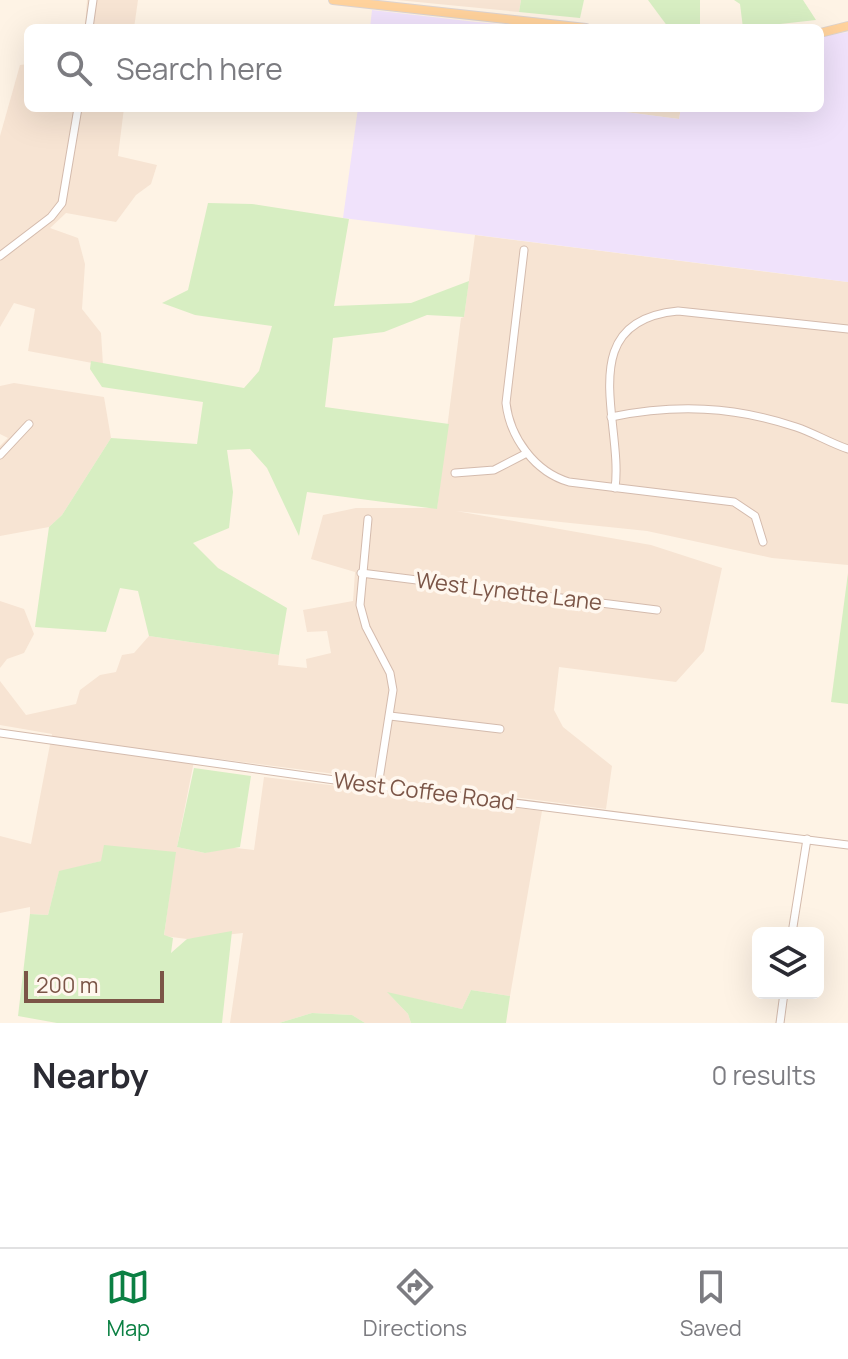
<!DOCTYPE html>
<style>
:root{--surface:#fff;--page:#f2f2f3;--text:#2b2b33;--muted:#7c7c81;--line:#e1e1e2;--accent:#0b8043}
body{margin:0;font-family:Manrope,sans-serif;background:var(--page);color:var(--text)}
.controls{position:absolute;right:24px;bottom:24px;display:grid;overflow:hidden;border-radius:12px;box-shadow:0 8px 32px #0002}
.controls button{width:72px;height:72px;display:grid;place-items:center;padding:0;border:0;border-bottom:2px solid var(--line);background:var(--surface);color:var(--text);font:40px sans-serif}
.scale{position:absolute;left:24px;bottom:20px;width:140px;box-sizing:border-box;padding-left:8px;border:4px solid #7b5547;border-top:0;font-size:22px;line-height:28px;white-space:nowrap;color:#7b5547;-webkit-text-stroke:6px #fff7ee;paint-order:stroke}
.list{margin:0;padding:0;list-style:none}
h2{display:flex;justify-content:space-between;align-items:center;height:104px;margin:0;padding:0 32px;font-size:34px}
h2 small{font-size:26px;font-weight:400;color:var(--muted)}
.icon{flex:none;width:44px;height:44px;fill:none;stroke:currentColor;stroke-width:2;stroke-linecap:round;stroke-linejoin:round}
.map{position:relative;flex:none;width:848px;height:1023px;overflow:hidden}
.search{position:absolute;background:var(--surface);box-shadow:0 8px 32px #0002;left:24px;right:24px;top:24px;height:88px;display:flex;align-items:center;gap:20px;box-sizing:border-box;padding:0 28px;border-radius:12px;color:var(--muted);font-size:30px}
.sheet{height:224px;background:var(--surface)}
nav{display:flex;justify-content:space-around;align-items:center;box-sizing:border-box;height:112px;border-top:2px solid var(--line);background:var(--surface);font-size:22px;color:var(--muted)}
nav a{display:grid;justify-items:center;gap:4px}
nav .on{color:var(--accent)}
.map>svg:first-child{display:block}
</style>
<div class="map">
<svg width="848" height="1023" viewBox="0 0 848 1023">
<rect width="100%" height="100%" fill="#fef3e5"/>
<g fill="#f7e4d3">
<polygon points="87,0 138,0 134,28 85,28"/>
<polygon points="397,0 521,0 519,12"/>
<polygon points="28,64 28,108 124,108 118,156 157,165 151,184 136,195 116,222 66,213 50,228 78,238 85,264 82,309 101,333 103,365 28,351 35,309 14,303 0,327 0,136 20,65"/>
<polygon points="595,108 681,108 679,119"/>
<polygon points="475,235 848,282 848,565 772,558 647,531 456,511 651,545 722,568 704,651 676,682 559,667 554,710 563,727 612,766 606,809 195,756 177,847 205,853 227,847 254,850 264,777 542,811 510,996 471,990 462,1009 388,993 408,1014 411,1023 365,1023 352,1015 312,1013 279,1023 230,1023 243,933 187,939 164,936 175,852 101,861 59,872 48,915 30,914 30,907 0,913 0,836 31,844 52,734 0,725 0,681 26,715 76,704 80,690 100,675 116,672 122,655 134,653 149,636 279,655 278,665 307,668 306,659 331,653 327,631 307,632 303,610 353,601 355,572 311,559 323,515 356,508 437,508 461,318 464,317"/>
<polygon points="14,383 104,397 111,438 62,515 49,527 0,536 0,446 8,438 0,434 0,386"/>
<polygon points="0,601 24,609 34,634 24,653 7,659 0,668"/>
</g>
<g fill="#f0e2fb">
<polygon points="372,10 476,22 545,28 370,28"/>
<polygon points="848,32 848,282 343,218 358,108 595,108 679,119 681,108 820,108 820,37"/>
</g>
<g fill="#d7eec2">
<polygon points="521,0 584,0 580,18 519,12"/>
<polygon points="648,0 700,0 700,28 668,27"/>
<polygon points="734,0 803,0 816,20 743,28 740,4"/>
<polygon points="208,203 252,204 349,219 334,306 411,303 469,281 464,317 427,315 384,332 333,338 325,407 449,424 437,509 307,492 299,536 267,468 250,449 227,450 233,492 229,528 193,543 218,568 287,608 279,655 149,636 138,591 120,588 106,632 35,627 49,527 62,515 111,438 197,444 203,402 102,387 90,369 91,361 244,388 259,371 272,326 195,315 162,303 188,290"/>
<polygon points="848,573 848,704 831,702"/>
<polygon points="194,768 251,776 240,847 205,853 177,847"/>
<polygon points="104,845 176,852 164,935 173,938 171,953 187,939 232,931 222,1023 57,1023 18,1016 30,914 48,915 59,871 101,861"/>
<polygon points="471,990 510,996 506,1023 411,1023 408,1014 387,992 462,1009"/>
<polygon points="312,1013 352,1015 365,1023 279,1023"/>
</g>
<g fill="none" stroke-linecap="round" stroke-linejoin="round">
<g stroke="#d4bbad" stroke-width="9">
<g id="minor">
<polyline points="89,28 93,0"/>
<path d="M524 250 506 403C510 438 535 472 569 482L734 502 755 516 763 542"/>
<polyline points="0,256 51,217 62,203 78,108"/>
<path d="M611 417C675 404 734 406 796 427 814 433 830 443 848 449"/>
<polyline points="0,455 29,424"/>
<polyline points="455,473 494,470 527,453"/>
<path d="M615 488C624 424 571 321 678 311L848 329"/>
<polyline points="368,519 360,605 366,627 390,673 393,690 378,786"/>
<polyline points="361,573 657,610"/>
<polyline points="390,716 500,729"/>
<polyline points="0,733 356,783 848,845"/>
<polyline points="792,933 807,839"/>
<polyline points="780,1023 784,993"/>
</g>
</g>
<g stroke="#ddd3cf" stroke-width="10">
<g id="major">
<polyline points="333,0 586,28"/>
<polyline points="820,33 848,26"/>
</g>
</g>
<use href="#minor" stroke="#fff" stroke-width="7"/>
<use href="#major" stroke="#ffd29c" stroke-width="8"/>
</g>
<g text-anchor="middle" stroke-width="7" stroke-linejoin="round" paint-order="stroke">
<g font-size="22" fill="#7b5547" stroke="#fff7ee">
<text transform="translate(509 591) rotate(7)" y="8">West Lynette Lane</text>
<text transform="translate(424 791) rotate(7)" y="8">West Coffee Road</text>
</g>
</g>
</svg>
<div class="controls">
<button><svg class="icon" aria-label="layers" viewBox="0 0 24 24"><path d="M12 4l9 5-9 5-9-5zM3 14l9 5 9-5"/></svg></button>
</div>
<div class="scale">200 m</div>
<div class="search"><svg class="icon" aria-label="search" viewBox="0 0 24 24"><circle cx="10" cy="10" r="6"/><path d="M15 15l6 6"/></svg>Search here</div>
</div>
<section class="sheet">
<h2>Nearby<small>0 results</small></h2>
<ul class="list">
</ul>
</section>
<nav>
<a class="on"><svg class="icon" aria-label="map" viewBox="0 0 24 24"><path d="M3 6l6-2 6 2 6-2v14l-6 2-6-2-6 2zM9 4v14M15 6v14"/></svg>Map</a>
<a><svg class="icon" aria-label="directions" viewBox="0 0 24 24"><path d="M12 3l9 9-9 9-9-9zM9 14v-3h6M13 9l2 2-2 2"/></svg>Directions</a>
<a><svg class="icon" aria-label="saved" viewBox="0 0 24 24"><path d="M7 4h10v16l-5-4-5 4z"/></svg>Saved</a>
</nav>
